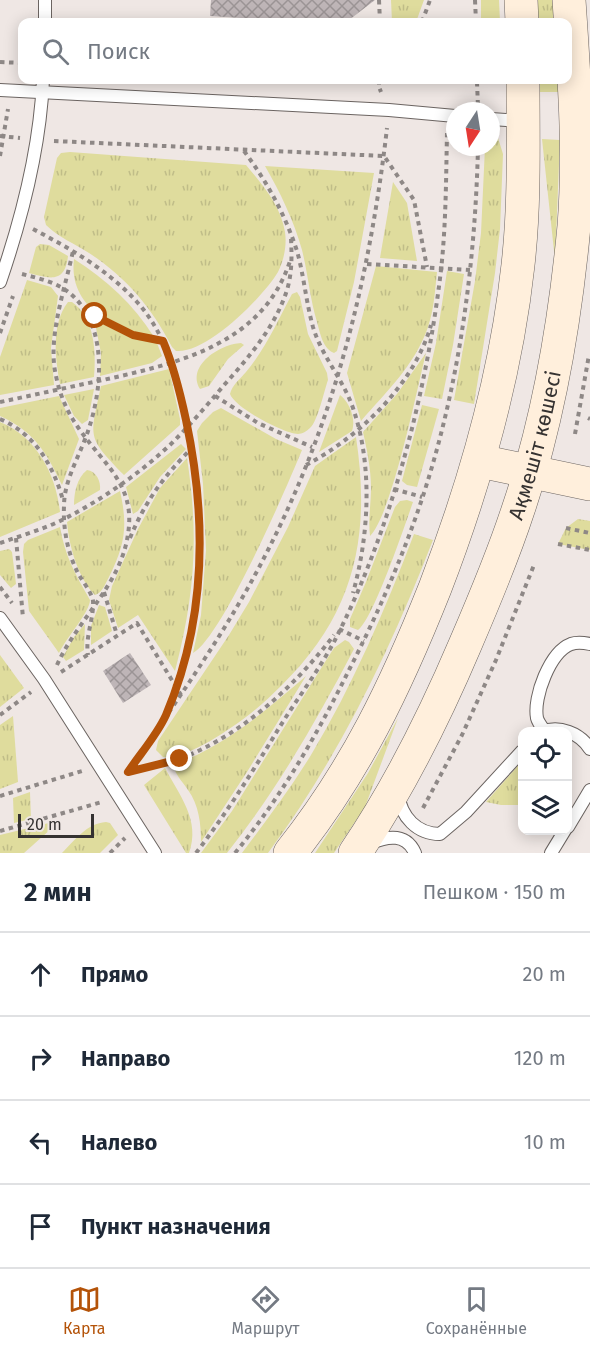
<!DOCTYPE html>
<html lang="ru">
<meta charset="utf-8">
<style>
:root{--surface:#fff;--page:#f6f6f7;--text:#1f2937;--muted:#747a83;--line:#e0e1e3;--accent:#b45309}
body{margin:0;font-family:"Fira Sans",sans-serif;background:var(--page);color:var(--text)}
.controls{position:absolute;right:18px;bottom:18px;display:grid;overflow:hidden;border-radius:12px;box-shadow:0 3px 15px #0003}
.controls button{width:54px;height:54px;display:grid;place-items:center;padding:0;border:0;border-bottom:2px solid var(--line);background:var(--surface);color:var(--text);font:30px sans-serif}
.compass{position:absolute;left:446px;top:102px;width:54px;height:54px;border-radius:50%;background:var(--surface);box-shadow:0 3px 15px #0003;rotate:192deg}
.scale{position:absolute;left:18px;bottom:15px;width:76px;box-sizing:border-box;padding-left:6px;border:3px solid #353231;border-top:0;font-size:16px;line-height:21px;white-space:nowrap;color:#353231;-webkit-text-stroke:4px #efe7e4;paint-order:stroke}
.stop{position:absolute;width:18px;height:18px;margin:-14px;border:4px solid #b45309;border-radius:50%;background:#fff}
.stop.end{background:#b45309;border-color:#fff;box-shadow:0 2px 6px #0008}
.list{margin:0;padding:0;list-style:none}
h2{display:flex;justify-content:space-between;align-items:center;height:78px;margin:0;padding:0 24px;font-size:26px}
h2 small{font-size:20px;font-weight:400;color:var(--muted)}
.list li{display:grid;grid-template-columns:39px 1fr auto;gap:18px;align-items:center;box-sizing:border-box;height:84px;padding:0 24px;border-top:2px solid var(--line)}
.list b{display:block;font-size:22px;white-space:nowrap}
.list em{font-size:20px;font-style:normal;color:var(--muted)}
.icon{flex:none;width:33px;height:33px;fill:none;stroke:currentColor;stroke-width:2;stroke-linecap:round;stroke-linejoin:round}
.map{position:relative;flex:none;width:590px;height:853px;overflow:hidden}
.search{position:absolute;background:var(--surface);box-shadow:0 3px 15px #0003;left:18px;right:18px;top:18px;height:66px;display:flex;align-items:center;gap:15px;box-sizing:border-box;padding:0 21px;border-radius:12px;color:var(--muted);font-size:22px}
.sheet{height:414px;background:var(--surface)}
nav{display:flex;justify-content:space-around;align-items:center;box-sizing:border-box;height:84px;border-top:2px solid var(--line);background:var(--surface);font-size:16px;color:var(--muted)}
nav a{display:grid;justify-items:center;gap:3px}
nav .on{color:var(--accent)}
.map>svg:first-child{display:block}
</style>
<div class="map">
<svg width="590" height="853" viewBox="0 0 590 853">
<defs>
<pattern id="grass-tufts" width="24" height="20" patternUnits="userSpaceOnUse" patternTransform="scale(1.5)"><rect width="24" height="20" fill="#dfdc9d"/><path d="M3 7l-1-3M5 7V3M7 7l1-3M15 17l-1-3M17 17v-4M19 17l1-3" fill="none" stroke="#c0bd88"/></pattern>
<pattern id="building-cross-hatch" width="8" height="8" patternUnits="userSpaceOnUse" patternTransform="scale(1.5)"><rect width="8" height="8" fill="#beb5b7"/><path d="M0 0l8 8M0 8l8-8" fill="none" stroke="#9b9495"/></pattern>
</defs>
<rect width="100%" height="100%" fill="#efe7e4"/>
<g fill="url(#grass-tufts)">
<polygon points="391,0 424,0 416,22 392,22"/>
<polygon points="481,0 499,0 500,22 481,22"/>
<polygon points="536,0 554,0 555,22 537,22"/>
<polygon points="540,80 558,80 559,92 540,92"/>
<polygon points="491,131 498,138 503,154 500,229 495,273 474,404 454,400 475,281 481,233 485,147 491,147"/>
<polygon points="542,139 560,140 555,260"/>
<path d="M70 152 246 165C262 184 281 206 285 232 287 245 284 260 278 272 263 297 207 354 176 351L172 347C152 308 126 277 89 253 75 244 58 237 46 225L44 217 57 158 61 153Z"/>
<path d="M265 166 374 173 354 282 337 351 334 353C323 349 320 333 317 322 310 299 308 274 302 250 294 221 280 192 265 166Z"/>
<polygon points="393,182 407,203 417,261 380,258"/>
<path d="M40 244 49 245 68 256C65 283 51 279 29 273L36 247Z"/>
<path d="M74 259C107 280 133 304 154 337 114 330 68 307 74 259Z"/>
<path d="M376 266 437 272C435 291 434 309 428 327 415 365 386 392 361 421L347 373Z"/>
<polygon points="447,271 464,274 453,345 442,399 424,396 436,343"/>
<polygon points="27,280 51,287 58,296 51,348 54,385 0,395 0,357"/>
<path d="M297 292 300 297 308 334 327 373 328 380C324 391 318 421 310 428 307 431 302 434 298 434 283 433 235 408 230 394 232 385 240 379 246 372 266 348 278 320 292 294Z"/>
<path d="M68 302H72C95 318 96 352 94 377L60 384C55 359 51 324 68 302Z"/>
<polygon points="97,322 102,323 123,334 157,343 162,356 152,363 100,376 101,353 96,328"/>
<path d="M241 343 244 345 228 359 209 386 200 389C186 365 221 344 241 343Z"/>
<path d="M426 353C417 389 392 514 370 536 368 519 371 504 371 488 371 469 367 450 363 432L397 394Z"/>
<path d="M169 369 180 419V425L124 475C86 436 90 438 101 386Z"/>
<polygon points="94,389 88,420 82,424 74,416 64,395"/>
<path d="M340 395C350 403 356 419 352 431L319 452Z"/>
<path d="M59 396 79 439 62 485C46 452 35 432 0 416V408Z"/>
<polygon points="422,405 439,409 417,487 407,485 402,481"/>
<path d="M221 408 276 439 302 450C287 487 222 637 193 653L201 615 206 550 203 484 197 431 202 423 213 412Z"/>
<path d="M0 422C37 437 56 475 60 512L0 537Z"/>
<path d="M356 437C371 536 355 613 282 685 265 702 249 716 229 729 213 740 182 759 163 757L156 750 158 741 229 635 249 602 288 527 315 466Z"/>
<polygon points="181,444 186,449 160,477 138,511 133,514 126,487"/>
<path d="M187 458C199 535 195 595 175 671L138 615 118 628 109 600 112 586 138 529 160 488Z"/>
<path d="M87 470C96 471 101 481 100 490L74 505C74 492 77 478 87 470Z"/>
<path d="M120 491C128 526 125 545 109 577 105 584 103 592 95 595 78 578 69 546 67 522Z"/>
<path d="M407 500 413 502C405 525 373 620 358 630L350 627V619L366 582 395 507 400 501Z"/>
<polygon points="578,519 590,521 590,550 558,544 566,528"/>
<path d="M60 527C65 556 75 574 90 600 90 612 66 638 59 653L29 611 23 552 24 544 28 540Z"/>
<path d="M414 534 433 540C390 651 339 757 268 853H242C266 821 290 789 311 755 353 685 385 610 414 534Z"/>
<polygon points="9,549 12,552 16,584 11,588 0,575 0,551"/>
<polygon points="99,605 105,607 112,631 91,645 91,626"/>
<polygon points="85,624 84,650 66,661 63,657 74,637"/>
<path d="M345 640 349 642 354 649C317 720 277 790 227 853H201L232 811 325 662 334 648Z"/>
<polygon points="0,655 24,688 0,707"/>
<path d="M306 676 247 772 201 842C201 824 199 805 188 790 182 781 176 776 173 765 225 746 264 712 306 676Z"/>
<polygon points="13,716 18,782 0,789 0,725"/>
<polygon points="398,718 365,807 334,853 315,853 368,773"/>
<polygon points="522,761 522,805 501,805 486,802"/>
<path d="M165 768C179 795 201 820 189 853H186L144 785Z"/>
<polygon points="30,792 31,819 14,823 13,798"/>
<polygon points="61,820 24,853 0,853 0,835"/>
<path d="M106 822 110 823 118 835 100 853H62C74 841 87 823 106 822Z"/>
</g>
<g fill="url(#building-cross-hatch)">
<polygon points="211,0 375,0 349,20 344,22 302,22 210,16"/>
<polygon points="130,653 151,685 123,703 103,671"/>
</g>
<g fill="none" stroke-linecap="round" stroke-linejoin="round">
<g stroke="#6b6461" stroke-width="14">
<g id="lane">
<polyline points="45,0 45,22"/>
<polyline points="0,90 389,110 455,116"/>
<polyline points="491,119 523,121"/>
<path d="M0 282C22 218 40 147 43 80"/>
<polyline points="0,618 44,679 155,853"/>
<path d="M544 730C541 726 538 722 537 718 533 697 550 652 571 644 577 642 585 643 590 644"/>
<path d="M542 732C559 725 580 733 590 749"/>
<path d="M398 794C401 817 417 834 440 834L466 812 522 751"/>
<polyline points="568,827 590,790"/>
<path d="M371 843C388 836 406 833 415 853"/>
<polyline points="551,853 565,830"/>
</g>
</g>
<g stroke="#6b6461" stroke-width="34">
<g id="secondary">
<polyline points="521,0 522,22"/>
<polyline points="480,461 590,484"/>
<path d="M290 853C356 770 396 686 435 588 475 484 506 376 518 265 525 203 523 141 523 80"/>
<path id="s1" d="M355 853C399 788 434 718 465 645 484 601 503 556 518 510 549 419 565 322 574 226 580 151 574 75 569 0"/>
</g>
</g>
<g stroke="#8e8886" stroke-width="4" stroke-dasharray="4.5 4.5" stroke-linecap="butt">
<polyline points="379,0 380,22"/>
<polyline points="475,0 476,22"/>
<polyline points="422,22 430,0"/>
<polyline points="0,62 22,63"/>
<polyline points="366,80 477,82"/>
<polyline points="379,80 379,87 381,92"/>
<polyline points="477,82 478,107"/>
<polyline points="0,136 20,138"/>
<polyline points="54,141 384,156 414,200 427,267"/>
<path d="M244 151C267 182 285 214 297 251 304 276 306 302 313 327 322 357 343 379 353 408 373 466 369 535 353 593"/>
<polyline points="0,156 8,109"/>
<path d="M33 229C71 249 108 270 137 302 166 334 175 372 184 413 208 523 206 605 167 711"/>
<polyline points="367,264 470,270"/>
<path d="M22 274C41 279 61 283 75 298 107 330 102 389 89 428 81 454 64 479 64 506 63 527 67 550 76 569 79 577 92 592 93 601 94 619 85 636 88 655"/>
<path d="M86 309C109 327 134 337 163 341"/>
<polyline points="0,333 13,296"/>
<polyline points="215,396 258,423 312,447"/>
<path d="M0 402C34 395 69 387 103 380 179 363 263 344 290 261"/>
<polyline points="588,418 590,419"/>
<path d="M0 419C35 434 53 465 63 500"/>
<polyline points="575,434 589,355"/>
<path d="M306 465C359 437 414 385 431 325"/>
<polyline points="394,489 422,497"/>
<polyline points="566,528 590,533"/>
<polyline points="16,538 23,618"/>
<path d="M130 538C145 502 163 477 191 449"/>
<path d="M0 543C20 536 41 530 60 521 100 501 141 473 173 442 191 424 208 404 225 384 249 357 274 328 286 293 292 276 292 257 291 239"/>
<polyline points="558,544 590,550"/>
<polyline points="0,587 12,603"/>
<polyline points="104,592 117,635"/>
<polyline points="339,629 364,641"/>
<path d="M57 665C77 620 121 585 128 534 136 485 104 465 80 430 68 414 60 396 56 376 47 338 65 289 73 251"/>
<polyline points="61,672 137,623 181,695"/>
<polyline points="0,715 31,692"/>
<path d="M128 772C177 700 229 628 268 550 336 417 370 275 387 128"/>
<path d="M129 772C146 768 165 765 182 758 243 734 295 686 334 635"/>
<polyline points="0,796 82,771"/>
<polyline points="423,808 462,735 496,660 534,565"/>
<polyline points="0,831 102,802"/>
<polyline points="110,853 125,838"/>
<path d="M196 853C226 814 253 771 279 728 297 699 319 670 335 640 391 531 427 391 441 270 446 225 446 179 447 133"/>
<path d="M235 853C282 796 318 733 350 668 374 621 396 572 414 522 457 403 475 273 478 147"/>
</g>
<use href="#lane" stroke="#fff" stroke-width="12"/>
<use href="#secondary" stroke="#ffefdc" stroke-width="33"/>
</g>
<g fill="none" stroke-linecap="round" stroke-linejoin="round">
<path stroke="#b45309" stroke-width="8" d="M95 316 133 335 163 341C174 367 180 392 186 420 207 519 206 621 166 715 157 735 140 754 128 772L180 759"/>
</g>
<g text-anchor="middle" stroke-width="5" stroke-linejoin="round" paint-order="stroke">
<g font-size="21" fill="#353231" stroke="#efe7e4">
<text dy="7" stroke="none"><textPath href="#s1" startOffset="448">Ақмешіт көшесі</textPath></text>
</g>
</g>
</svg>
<div class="controls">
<button><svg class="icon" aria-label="locate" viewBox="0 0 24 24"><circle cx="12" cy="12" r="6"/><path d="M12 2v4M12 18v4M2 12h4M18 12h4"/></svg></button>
<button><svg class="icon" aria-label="layers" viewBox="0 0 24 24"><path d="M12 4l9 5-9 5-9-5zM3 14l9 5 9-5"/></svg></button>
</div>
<svg class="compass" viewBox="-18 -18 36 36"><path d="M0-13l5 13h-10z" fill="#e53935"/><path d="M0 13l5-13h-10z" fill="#747a83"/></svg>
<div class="scale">20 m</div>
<div class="stop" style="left:95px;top:316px"></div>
<div class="stop end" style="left:180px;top:759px"></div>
<div class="search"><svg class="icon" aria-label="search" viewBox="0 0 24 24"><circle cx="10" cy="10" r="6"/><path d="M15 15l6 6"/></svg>Поиск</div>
</div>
<section class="sheet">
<h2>2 мин<small>Пешком · 150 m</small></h2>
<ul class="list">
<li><svg class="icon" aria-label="ahead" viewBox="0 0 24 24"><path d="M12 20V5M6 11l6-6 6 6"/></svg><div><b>Прямо</b></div><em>20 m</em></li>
<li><svg class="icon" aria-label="right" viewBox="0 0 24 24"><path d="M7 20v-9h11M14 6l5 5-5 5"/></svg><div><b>Направо</b></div><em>120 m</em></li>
<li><svg class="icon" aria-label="left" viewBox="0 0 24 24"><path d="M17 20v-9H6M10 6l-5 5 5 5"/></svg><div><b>Налево</b></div><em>10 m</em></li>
<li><svg class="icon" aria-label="arrive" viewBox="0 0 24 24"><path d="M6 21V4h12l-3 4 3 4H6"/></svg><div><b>Пункт назначения</b></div></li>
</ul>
</section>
<nav>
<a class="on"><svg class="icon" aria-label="map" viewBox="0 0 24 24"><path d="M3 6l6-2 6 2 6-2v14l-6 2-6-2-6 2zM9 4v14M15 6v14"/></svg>Карта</a>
<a><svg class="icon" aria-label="directions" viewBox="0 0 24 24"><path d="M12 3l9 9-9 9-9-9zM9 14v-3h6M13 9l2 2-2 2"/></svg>Маршрут</a>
<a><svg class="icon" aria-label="saved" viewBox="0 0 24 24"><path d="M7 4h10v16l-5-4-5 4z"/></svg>Сохранённые</a>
</nav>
